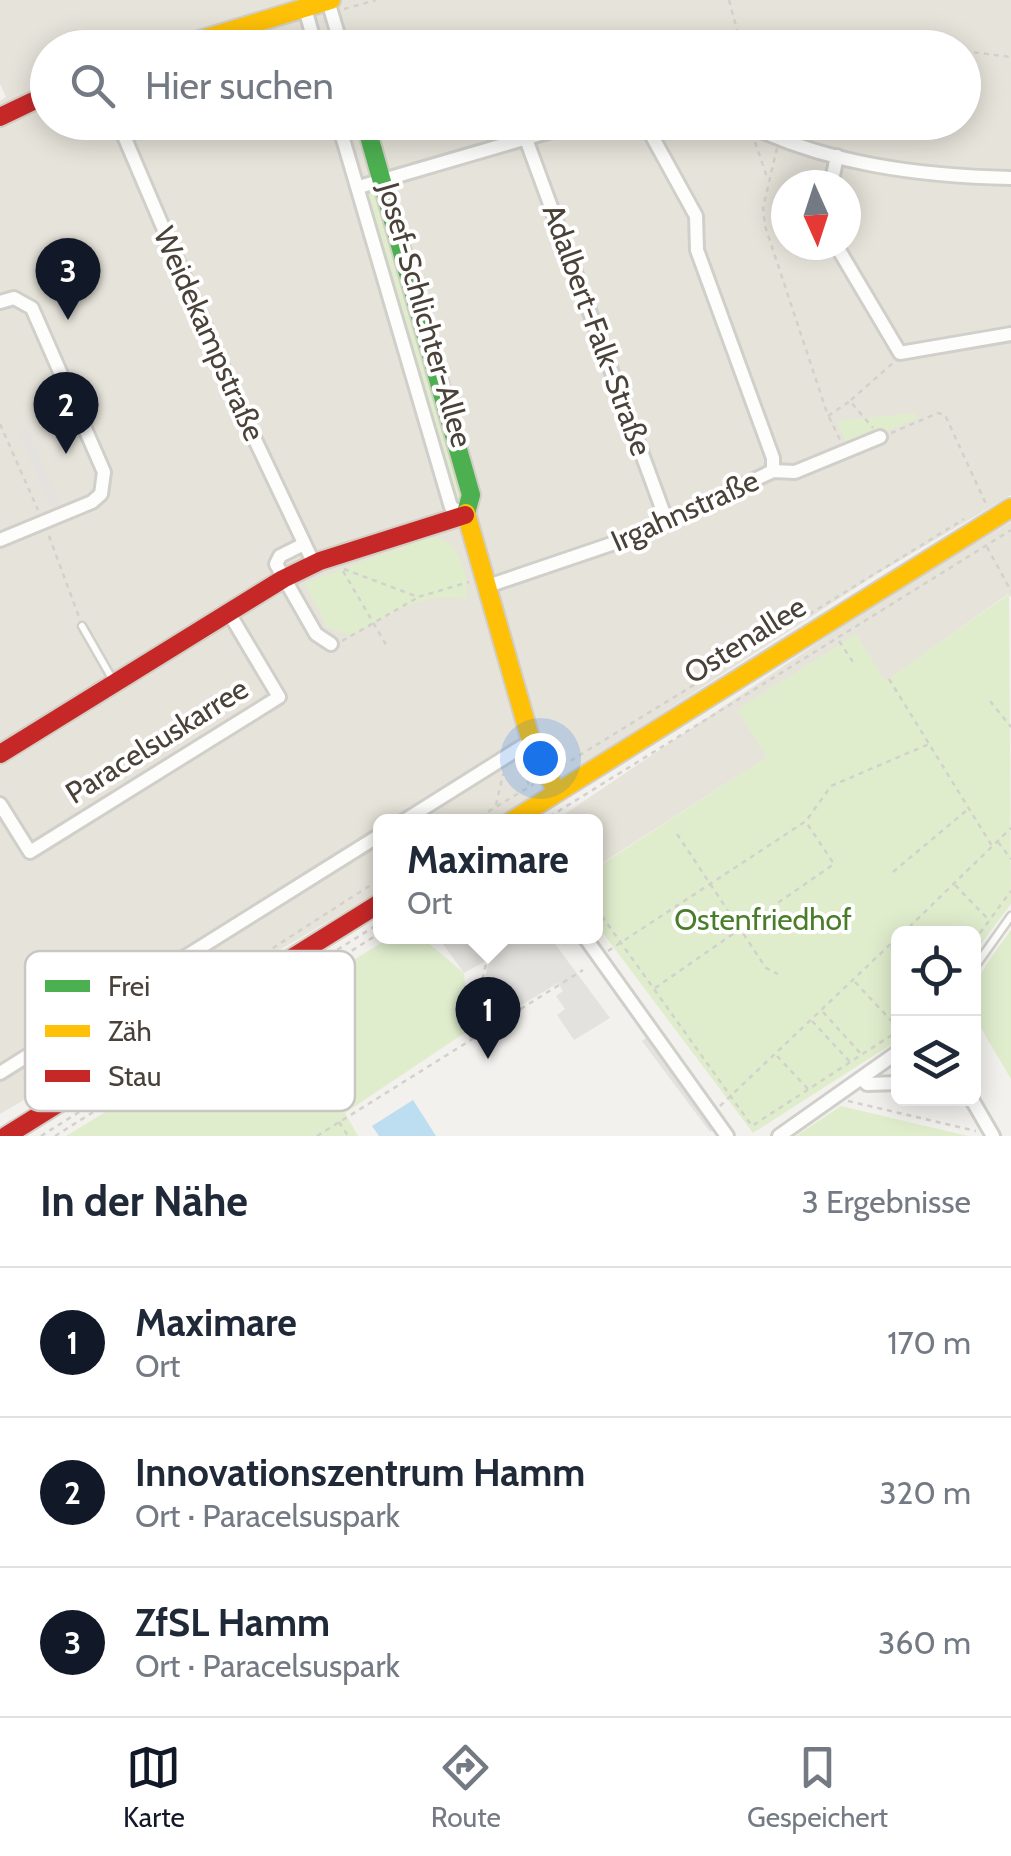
<!DOCTYPE html>
<html lang="de">
<meta charset="utf-8">
<style>
:root{--surface:#fff;--page:#f2f2f3;--text:#1f2937;--muted:#747a83;--line:#e0e1e3;--accent:#111827}
body{margin:0;font-family:Cabin,sans-serif;background:var(--page);color:var(--text)}
.controls{position:absolute;right:30px;bottom:30px;display:grid;overflow:hidden;border-radius:15px;box-shadow:0 5px 25px #0003}
.controls button{width:90px;height:90px;display:grid;place-items:center;padding:0;border:0;border-bottom:2px solid var(--line);background:var(--surface);color:var(--text);font:50px sans-serif}
.compass{position:absolute;left:771px;top:170px;width:90px;height:90px;border-radius:50%;background:var(--surface);box-shadow:0 5px 25px #0003;rotate:177deg}
.you{position:absolute;left:540px;top:758px;width:35px;height:35px;margin:-25px;border:8px solid #fff;border-radius:50%;background:#1a73e8;box-shadow:0 0 0 15px #1a73e833}
.badge{display:grid;place-items:center;width:65px;height:65px;border-radius:50%;background:var(--accent);color:#fff;font-size:32px;font-weight:700}
.pin{position:absolute;translate:-50% -82px;filter:drop-shadow(0 2px 5px #0008)}
.pin::after{content:'';position:absolute;top:52px;width:35px;height:30px;background:inherit;clip-path:polygon(0 0,100% 0,50% 100%)}
.popup{position:absolute;left:373px;top:814px;width:230px;height:130px;box-sizing:border-box;display:grid;place-content:center;border-radius:15px;background:var(--surface);filter:drop-shadow(0 2px 8px #0005);font-size:32px;white-space:nowrap;color:var(--muted)}
.popup b{font-size:38px;color:var(--text)}
.popup::after{content:'';position:absolute;left:50%;top:100%;margin-left:-20px;border:20px solid transparent;border-top-color:var(--surface)}
.list{margin:0;padding:0;list-style:none}
h2{display:flex;justify-content:space-between;align-items:center;height:130px;margin:0;padding:0 40px;font-size:42px}
h2 small{font-size:32px;font-weight:400;color:var(--muted)}
.list li{display:grid;grid-template-columns:65px 1fr auto;gap:30px;align-items:center;box-sizing:border-box;height:150px;padding:0 40px;border-top:2px solid var(--line)}
.list b{display:block;font-size:38px;white-space:nowrap}
.list p{margin:0;font-size:32px;white-space:nowrap;color:var(--muted)}
.list em{font-size:32px;font-style:normal;color:var(--muted)}
.icon{flex:none;width:55px;height:55px;fill:none;stroke:currentColor;stroke-width:2;stroke-linecap:round;stroke-linejoin:round}
.map{position:relative;flex:none;width:1011px;height:1136px;overflow:hidden}
.search{position:absolute;background:var(--surface);box-shadow:0 5px 25px #0003;left:30px;right:30px;top:30px;height:110px;display:flex;align-items:center;gap:25px;box-sizing:border-box;padding:0 35px;border-radius:55px;color:var(--muted);font-size:38px}
.sheet{height:580px;background:var(--surface)}
nav{display:flex;justify-content:space-around;align-items:center;box-sizing:border-box;height:140px;border-top:2px solid var(--line);background:var(--surface);font-size:28px;color:var(--muted)}
nav a{display:grid;justify-items:center;gap:5px}
nav .on{color:var(--accent)}
.map>svg:first-child{display:block}
</style>
<div class="map">
<svg width="1011" height="1136" viewBox="0 0 1011 1136">
<rect width="100%" height="100%" fill="#f2f1ed"/>
<g fill="#e6e3da" fill-rule="evenodd">
<path d="M0 0H1011V495L877 574 496 821 380 822V891L0 1114V101L6 97 0 84ZM48 48H964V122H48ZM786 185H846V245H786Z"/>
<polygon points="1011,522 1011,597 1008,594 889,679 596,867 596,822 553,822 890,594"/>
</g>
<g fill="#e0edcd">
<polygon points="376,189 464,479 464,503 455,500 367,199 370,190"/>
<polygon points="915,413 917,418 855,444 846,441 837,421"/>
<path d="M429 537C459 536 469 575 467 599 426 589 387 617 350 635L327 627 305 583Z"/>
<polygon points="1009,594 1011,904 974,953 974,934 898,934 898,1040 753,1133 596,924 596,868 767,757 737,710 856,634 885,681"/>
<path d="M1011 930V1079C967 1002 955 1005 1011 930Z"/>
<polygon points="391,937 421,937 464,973 469,1030 345,1113 358,1136 66,1136"/>
<polygon points="841,1106 968,1136 796,1136"/>
</g>
<g fill="#e4e2de">
<polygon points="27,429 60,504 52,508 18,432"/>
<polygon points="438,937 550,937 610,1018 574,1040 557,1015 565,1009 556,996 563,991 558,983 505,1015 479,1010 489,959 464,973"/>
<polygon points="649,1036 716,1128 710,1132 642,1041"/>
</g>
<polygon fill="#bdddf0" points="413,1100 436,1136 379,1136 372,1126"/>
<g fill="none" stroke-linecap="round" stroke-linejoin="round">
<g stroke="#d0cfca" stroke-width="11">
<g id="lane">
<polyline points="82,626 114,682"/>
<polyline points="974,968 1011,916"/>
</g>
</g>
<g stroke="#d0cfca" stroke-width="18">
<g id="street">
<polyline points="328,1 342,48"/>
<polyline points="305,8 316,48"/>
<polyline points="118,122 241,410 314,564"/>
<polyline points="338,122 451,507 465,515"/>
<polyline points="617,122 635,130 651,124"/>
<path d="M742 122C826 164 919 176 1011 178"/>
<polyline points="647,127 696,216 697,250 773,458 773,471"/>
<polyline points="526,139 667,522"/>
<polyline points="831,185 837,156"/>
<polyline points="359,187 582,122"/>
<polyline points="836,245 900,353 1011,334"/>
<polyline points="0,302 14,298 32,308 104,472 101,494 92,502 0,540"/>
<polyline points="304,544 280,556 276,564 316,634 331,644"/>
<polyline points="488,586 638,535 773,471 795,472 880,437"/>
<polyline points="0,804 30,852 279,697 229,613"/>
<polyline points="402,822 531,741"/>
<polyline points="584,936 727,1136"/>
<polyline points="0,1073 380,835"/>
<polyline points="862,1079 867,1084 898,1083"/>
<polyline points="971,1098 993,1136"/>
<polyline points="779,1136 898,1052"/>
</g>
</g>
<g stroke="#d2cec4" stroke-width="22">
<polyline id="fast" points="365,122 471,495 466,513"/>
</g>
<g stroke="#d2cec4" stroke-width="22">
<g id="slow">
<polyline points="173,48 331,0"/>
<polyline points="466,513 531,741 556,791"/>
<polyline points="510,822 1011,508"/>
</g>
</g>
<g stroke="#d2cec4" stroke-width="22">
<g id="jam">
<polyline points="0,117 48,94"/>
<polyline points="0,754 283,579 320,561 465,515"/>
<polyline points="6,1136 380,903"/>
</g>
</g>
<g stroke="#d2d1cb" stroke-width="2.5" stroke-dasharray="5 5" stroke-linecap="butt">
<polyline points="729,0 742,48"/>
<polyline points="344,9 376,0"/>
<polyline points="903,42 941,48"/>
<polyline points="135,48 158,40"/>
<polyline points="964,51 1011,57"/>
<polyline points="755,142 767,177"/>
<polyline points="777,148 763,208 765,226 828,416 850,401 873,428"/>
<polyline points="851,400 894,362"/>
<polyline points="829,417 841,442"/>
<polyline points="0,424 38,510"/>
<polyline points="891,433 938,413 945,415 986,504"/>
<polyline points="49,536 79,617"/>
<polyline points="987,547 1011,591"/>
<polyline points="344,569 418,597 469,582"/>
<polyline points="343,571 388,648"/>
<polyline points="342,641 417,598"/>
<polyline points="839,641 855,665"/>
<polyline points="889,679 992,846"/>
<polyline points="990,701 1011,727"/>
<polyline points="521,761 529,786"/>
<polyline points="562,766 964,519"/>
<polyline points="496,805 503,774"/>
<polyline points="471,822 534,784"/>
<polyline points="541,822 1011,530"/>
<polyline points="677,834 766,968 778,974"/>
<polyline points="998,842 1011,859"/>
<polyline points="893,872 967,810"/>
<polyline points="955,885 988,919"/>
<polyline points="596,908 752,1126 898,1031"/>
<polyline points="902,934 1011,828"/>
<polyline points="974,941 1011,891"/>
<polyline points="891,948 898,959"/>
<polyline points="608,951 806,821 831,786 929,744"/>
<polyline points="855,982 898,1028"/>
<polyline points="655,988 834,864 806,822"/>
<polyline points="479,999 497,998"/>
<polyline points="823,1012 861,1054"/>
<polyline points="812,1021 851,1063"/>
<polyline points="470,1038 492,936"/>
<polyline points="113,1051 380,879"/>
<polyline points="777,1056 809,1090"/>
<polyline points="848,1101 976,1131"/>
<polyline points="720,1106 898,937"/>
<polyline points="339,1122 348,1136"/>
<polyline points="41,1136 380,923"/>
<polyline points="55,1136 380,933"/>
<polyline points="317,1136 583,970"/>
</g>
<use href="#lane" stroke="#fdfdfc" stroke-width="6"/>
<use href="#street" stroke="#fdfdfc" stroke-width="12"/>
<use href="#fast" stroke="#4caf50" stroke-width="18"/>
<use href="#slow" stroke="#ffc107" stroke-width="18"/>
<use href="#jam" stroke="#c62828" stroke-width="18"/>
</g>
<g text-anchor="middle" stroke-width="8" stroke-linejoin="round" paint-order="stroke">
<g font-size="30" fill="#4a4238" stroke="#fff">
<text transform="translate(425 315) rotate(74)" y="10">Josef-Schlichter-Allee</text>
<text transform="translate(597 330) rotate(70)" y="10">Adalbert-Falk-Straße</text>
<text transform="translate(209 334) rotate(66)" y="10">Weidekampstraße</text>
<text transform="translate(685 511) rotate(-24)" y="10">Irgahnstraße</text>
<text transform="translate(745 640) rotate(-32)" y="10">Ostenallee</text>
<text transform="translate(157 741) rotate(-32)" y="10">Paracelsuskarree</text>
</g>
<g font-size="30" fill="#497d29" stroke="#fff">
<text x="763" y="930">Ostenfriedhof</text>
</g>
</g>
<rect x="25" y="951" width="330" height="160" rx="15" fill="#fff" stroke="#c9c6c3" stroke-width="2.5"/>
<rect x="45" y="980" width="45" height="12" fill="#4caf50"/>
<rect x="45" y="1025" width="45" height="12" fill="#ffc107"/>
<rect x="45" y="1070" width="45" height="12" fill="#c62828"/>
<g font-size="28" fill="#4a4238">
<text x="108" y="996">Frei</text>
<text x="108" y="1041">Zäh</text>
<text x="108" y="1086">Stau</text>
</g>
</svg>
<div class="controls">
<button><svg class="icon" aria-label="locate" viewBox="0 0 24 24"><circle cx="12" cy="12" r="6"/><path d="M12 2v4M12 18v4M2 12h4M18 12h4"/></svg></button>
<button><svg class="icon" aria-label="layers" viewBox="0 0 24 24"><path d="M12 4l9 5-9 5-9-5zM3 14l9 5 9-5"/></svg></button>
</div>
<svg class="compass" viewBox="-18 -18 36 36"><path d="M0-13l5 13h-10z" fill="#e53935"/><path d="M0 13l5-13h-10z" fill="#747a83"/></svg>
<div class="you"></div>
<div class="pin badge" style="left:488px;top:1059px">1</div>
<div class="popup"><b>Maximare</b>Ort</div>
<div class="pin badge" style="left:66px;top:454px">2</div>
<div class="pin badge" style="left:68px;top:320px">3</div>
<div class="search"><svg class="icon" aria-label="search" viewBox="0 0 24 24"><circle cx="10" cy="10" r="6"/><path d="M15 15l6 6"/></svg>Hier suchen</div>
</div>
<section class="sheet">
<h2>In der Nähe<small>3 Ergebnisse</small></h2>
<ul class="list">
<li><span class="badge">1</span><div><b>Maximare</b><p>Ort</p></div><em>170 m</em></li>
<li><span class="badge">2</span><div><b>Innovationszentrum Hamm</b><p>Ort · Paracelsuspark</p></div><em>320 m</em></li>
<li><span class="badge">3</span><div><b>ZfSL Hamm</b><p>Ort · Paracelsuspark</p></div><em>360 m</em></li>
</ul>
</section>
<nav>
<a class="on"><svg class="icon" aria-label="map" viewBox="0 0 24 24"><path d="M3 6l6-2 6 2 6-2v14l-6 2-6-2-6 2zM9 4v14M15 6v14"/></svg>Karte</a>
<a><svg class="icon" aria-label="directions" viewBox="0 0 24 24"><path d="M12 3l9 9-9 9-9-9zM9 14v-3h6M13 9l2 2-2 2"/></svg>Route</a>
<a><svg class="icon" aria-label="saved" viewBox="0 0 24 24"><path d="M7 4h10v16l-5-4-5 4z"/></svg>Gespeichert</a>
</nav>
